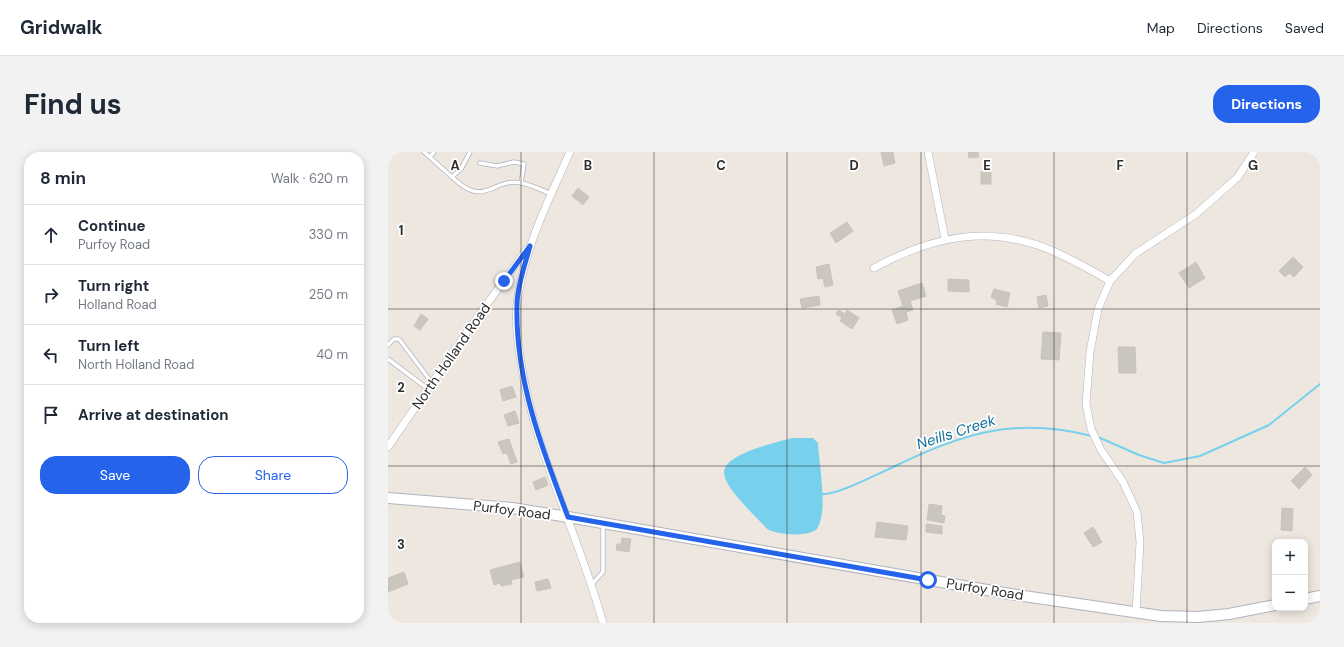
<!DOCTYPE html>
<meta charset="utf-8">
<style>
:root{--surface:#fff;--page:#f2f2f3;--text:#1f2937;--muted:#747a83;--line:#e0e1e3;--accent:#2563eb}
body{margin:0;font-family:"DM Sans",sans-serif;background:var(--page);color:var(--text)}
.controls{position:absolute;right:12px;bottom:12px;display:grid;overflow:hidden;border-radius:8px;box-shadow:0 2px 10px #0003}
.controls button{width:36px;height:36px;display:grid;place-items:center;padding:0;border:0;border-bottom:1px solid var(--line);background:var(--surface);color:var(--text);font:20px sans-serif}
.stop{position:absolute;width:12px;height:12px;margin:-9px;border:3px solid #2563eb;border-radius:50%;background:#fff}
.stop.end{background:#2563eb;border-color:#fff;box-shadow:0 1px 4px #0008}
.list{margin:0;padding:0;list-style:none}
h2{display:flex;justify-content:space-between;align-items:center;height:52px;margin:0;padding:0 16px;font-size:17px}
h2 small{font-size:13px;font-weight:400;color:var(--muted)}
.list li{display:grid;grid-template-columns:26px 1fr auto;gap:12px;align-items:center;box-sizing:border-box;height:60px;padding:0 16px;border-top:1px solid var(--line)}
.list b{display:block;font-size:15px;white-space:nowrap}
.list p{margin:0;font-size:13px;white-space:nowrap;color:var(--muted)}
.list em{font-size:13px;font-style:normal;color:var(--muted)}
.actions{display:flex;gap:8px;padding:12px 16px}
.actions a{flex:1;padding:9px 0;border:1px solid var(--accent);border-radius:16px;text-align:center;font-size:14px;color:var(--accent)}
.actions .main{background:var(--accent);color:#fff}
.icon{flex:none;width:22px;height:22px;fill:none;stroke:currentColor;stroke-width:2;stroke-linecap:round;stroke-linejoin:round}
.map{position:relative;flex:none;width:932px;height:471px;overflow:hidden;border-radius:16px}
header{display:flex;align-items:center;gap:24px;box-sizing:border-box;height:56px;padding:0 20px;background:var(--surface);border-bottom:1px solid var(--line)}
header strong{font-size:19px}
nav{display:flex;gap:22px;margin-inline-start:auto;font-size:14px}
.intro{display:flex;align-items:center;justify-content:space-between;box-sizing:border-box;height:96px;padding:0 24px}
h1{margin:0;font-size:28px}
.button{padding:10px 18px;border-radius:16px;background:var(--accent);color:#fff;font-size:14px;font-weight:700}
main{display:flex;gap:24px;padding:0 24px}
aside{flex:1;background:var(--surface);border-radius:16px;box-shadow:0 2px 10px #0003}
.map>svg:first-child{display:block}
</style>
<header>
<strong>Gridwalk</strong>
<nav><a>Map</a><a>Directions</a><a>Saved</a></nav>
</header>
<div class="intro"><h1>Find us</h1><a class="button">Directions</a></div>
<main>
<aside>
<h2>8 min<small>Walk · 620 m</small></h2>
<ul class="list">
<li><svg class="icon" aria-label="ahead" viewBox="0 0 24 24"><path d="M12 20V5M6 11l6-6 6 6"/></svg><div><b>Continue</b><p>Purfoy Road</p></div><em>330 m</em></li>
<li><svg class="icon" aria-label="right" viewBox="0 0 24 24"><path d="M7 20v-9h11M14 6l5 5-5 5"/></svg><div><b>Turn right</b><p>Holland Road</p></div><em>250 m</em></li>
<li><svg class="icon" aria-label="left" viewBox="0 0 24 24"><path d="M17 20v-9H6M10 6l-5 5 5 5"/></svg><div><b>Turn left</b><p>North Holland Road</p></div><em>40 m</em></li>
<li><svg class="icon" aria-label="arrive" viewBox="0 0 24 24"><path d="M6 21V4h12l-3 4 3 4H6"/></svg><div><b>Arrive at destination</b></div></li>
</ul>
<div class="actions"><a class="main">Save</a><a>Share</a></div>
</aside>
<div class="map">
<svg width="932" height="471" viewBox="0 0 932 471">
<rect width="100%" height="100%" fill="#eee7e0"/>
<path fill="#77d1ec" d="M404 286H425L430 291C431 311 441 363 428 378 416 385 391 383 379 377 369 365 337 337 336 321 335 302 390 290 404 286Z"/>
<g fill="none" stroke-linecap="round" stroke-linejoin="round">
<g stroke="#77d1ec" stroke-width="2">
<polyline points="710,285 751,303 776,311 812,304 881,273 932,232"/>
<path d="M432 342C448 344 487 323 503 316 573 282 625 264 704 284"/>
</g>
</g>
<g fill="#cac5be" stroke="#c9c3b9">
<polygon points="493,0 505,0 507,11 496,14"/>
<polygon points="580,0 590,0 591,5 581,6"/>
<rect x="593" y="20" width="10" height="12"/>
<polygon points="190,36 201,45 195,53 184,44"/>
<polygon points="459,70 465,79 448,91 442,81"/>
<polygon points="905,105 915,115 906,125 901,121 897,125 891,119"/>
<polygon points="808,110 817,126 801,136 791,121"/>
<polygon points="441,112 445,133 437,135 435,126 430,127 428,115"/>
<polygon points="560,127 581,128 581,140 560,139"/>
<polygon points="534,131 538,144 522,149 525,158 518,160 520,168 509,172 504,158 515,154 510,139"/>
<polygon points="606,137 622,141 619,155 608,152 609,149 603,145"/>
<polygon points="658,143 660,154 651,156 649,145"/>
<polygon points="431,144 432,153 414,156 412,147"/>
<polygon points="451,158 457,162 459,158 471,166 464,177 452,169 454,166 448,162"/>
<polygon points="33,162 40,167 32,178 26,174"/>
<polygon points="655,180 673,181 671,208 653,207"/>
<polygon points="730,195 747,195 748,221 731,221"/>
<polygon points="124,234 128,245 115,249 112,238"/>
<polygon points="127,259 131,271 120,274 116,263"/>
<polygon points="121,287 129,310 123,312 119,301 115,302 110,290"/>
<polygon points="917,315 924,323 911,337 903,329"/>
<polygon points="157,325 160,333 148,338 145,330"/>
<polygon points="541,352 554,354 553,363 557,364 556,371 539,368"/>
<polygon points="894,356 905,357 904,379 893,378"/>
<polygon points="489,370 520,374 518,388 487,385"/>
<polygon points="538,372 554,374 554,382 538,380"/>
<polygon points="705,375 714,390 705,395 696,381"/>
<polygon points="234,386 243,387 241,400 228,398 229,392 233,392"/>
<polygon points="132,410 136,425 123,428 124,432 113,434 112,431 106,433 102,418"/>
<polygon points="16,420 20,432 0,440 0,426"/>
<polygon points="160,427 163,436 149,439 147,430"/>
</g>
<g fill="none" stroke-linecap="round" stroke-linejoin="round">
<g stroke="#b0b3bd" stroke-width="5">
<g id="lane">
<polyline points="36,0 64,25"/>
<path d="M82 0 73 17 64 25C98 58 103 25 134 31 143 33 154 38 163 42"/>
<polyline points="42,5 46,0"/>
<polyline points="92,11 109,14 126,10 136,12 133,31"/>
<polyline points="0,193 6,187 11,187 44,231"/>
<polyline points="0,207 40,237"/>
<polyline points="204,432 215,420 215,372"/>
</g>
</g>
<g stroke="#b0b3bd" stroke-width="8">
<g id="street">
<path d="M182 0C160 49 136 97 129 151 127 170 130 193 133 211 147 301 191 383 215 471"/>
<polyline points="540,0 557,87"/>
<path d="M486 116C544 84 602 72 665 99 685 108 703 118 722 129"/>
<polyline points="0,295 83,174 139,97"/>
<polyline points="748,461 752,390 749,360 735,330 713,298 703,277 698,252 702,200 710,157 722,129 747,102 808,62 850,25 866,0"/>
</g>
</g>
<g stroke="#b0b3bd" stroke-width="12">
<g id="secondary">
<polyline points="0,346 124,356 180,365 622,442 773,464 810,465 841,462 887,453"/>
<polyline points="917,447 932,444"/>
</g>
</g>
<use href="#lane" stroke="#fff" stroke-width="3.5"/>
<use href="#street" stroke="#fff" stroke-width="7"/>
<use href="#secondary" stroke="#fff" stroke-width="10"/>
</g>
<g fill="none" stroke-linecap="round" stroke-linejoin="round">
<path stroke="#2563eb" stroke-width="5" d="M116 129 142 94C137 113 129 134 129 153 127 227 154 297 180 365L540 428"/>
</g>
<path fill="none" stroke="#2d2d2d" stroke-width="1" stroke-opacity="0.55" d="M133 0V471M266 0V471M399 0V471M533 0V471M666 0V471M799 0V471M0 157H932M0 314H932"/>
<g text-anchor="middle" stroke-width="3.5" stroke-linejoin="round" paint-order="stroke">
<g font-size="14" fill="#2d2d2d" stroke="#fff">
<text transform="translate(63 204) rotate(-55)" y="5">North Holland Road</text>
<text transform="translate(124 358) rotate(7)" y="5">Purfoy Road</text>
<text transform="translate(597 437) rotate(9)" y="5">Purfoy Road</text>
</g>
<g font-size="15" font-style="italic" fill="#11729c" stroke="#fff">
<text transform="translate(568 280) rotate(-18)" y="5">Neills Creek</text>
</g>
</g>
<g font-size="13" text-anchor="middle" font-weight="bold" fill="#2d2d2d" stroke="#fff" stroke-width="3.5" stroke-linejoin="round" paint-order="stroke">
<text x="67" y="18">A</text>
<text x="200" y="18">B</text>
<text x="333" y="18">C</text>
<text x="466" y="18">D</text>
<text x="599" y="18">E</text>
<text x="732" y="18">F</text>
<text x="865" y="18">G</text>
<text x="13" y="83">1</text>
<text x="13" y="240">2</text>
<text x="13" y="397">3</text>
</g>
</svg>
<div class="controls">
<button>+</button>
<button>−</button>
</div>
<div class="stop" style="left:540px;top:428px"></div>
<div class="stop end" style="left:116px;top:129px"></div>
</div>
</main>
